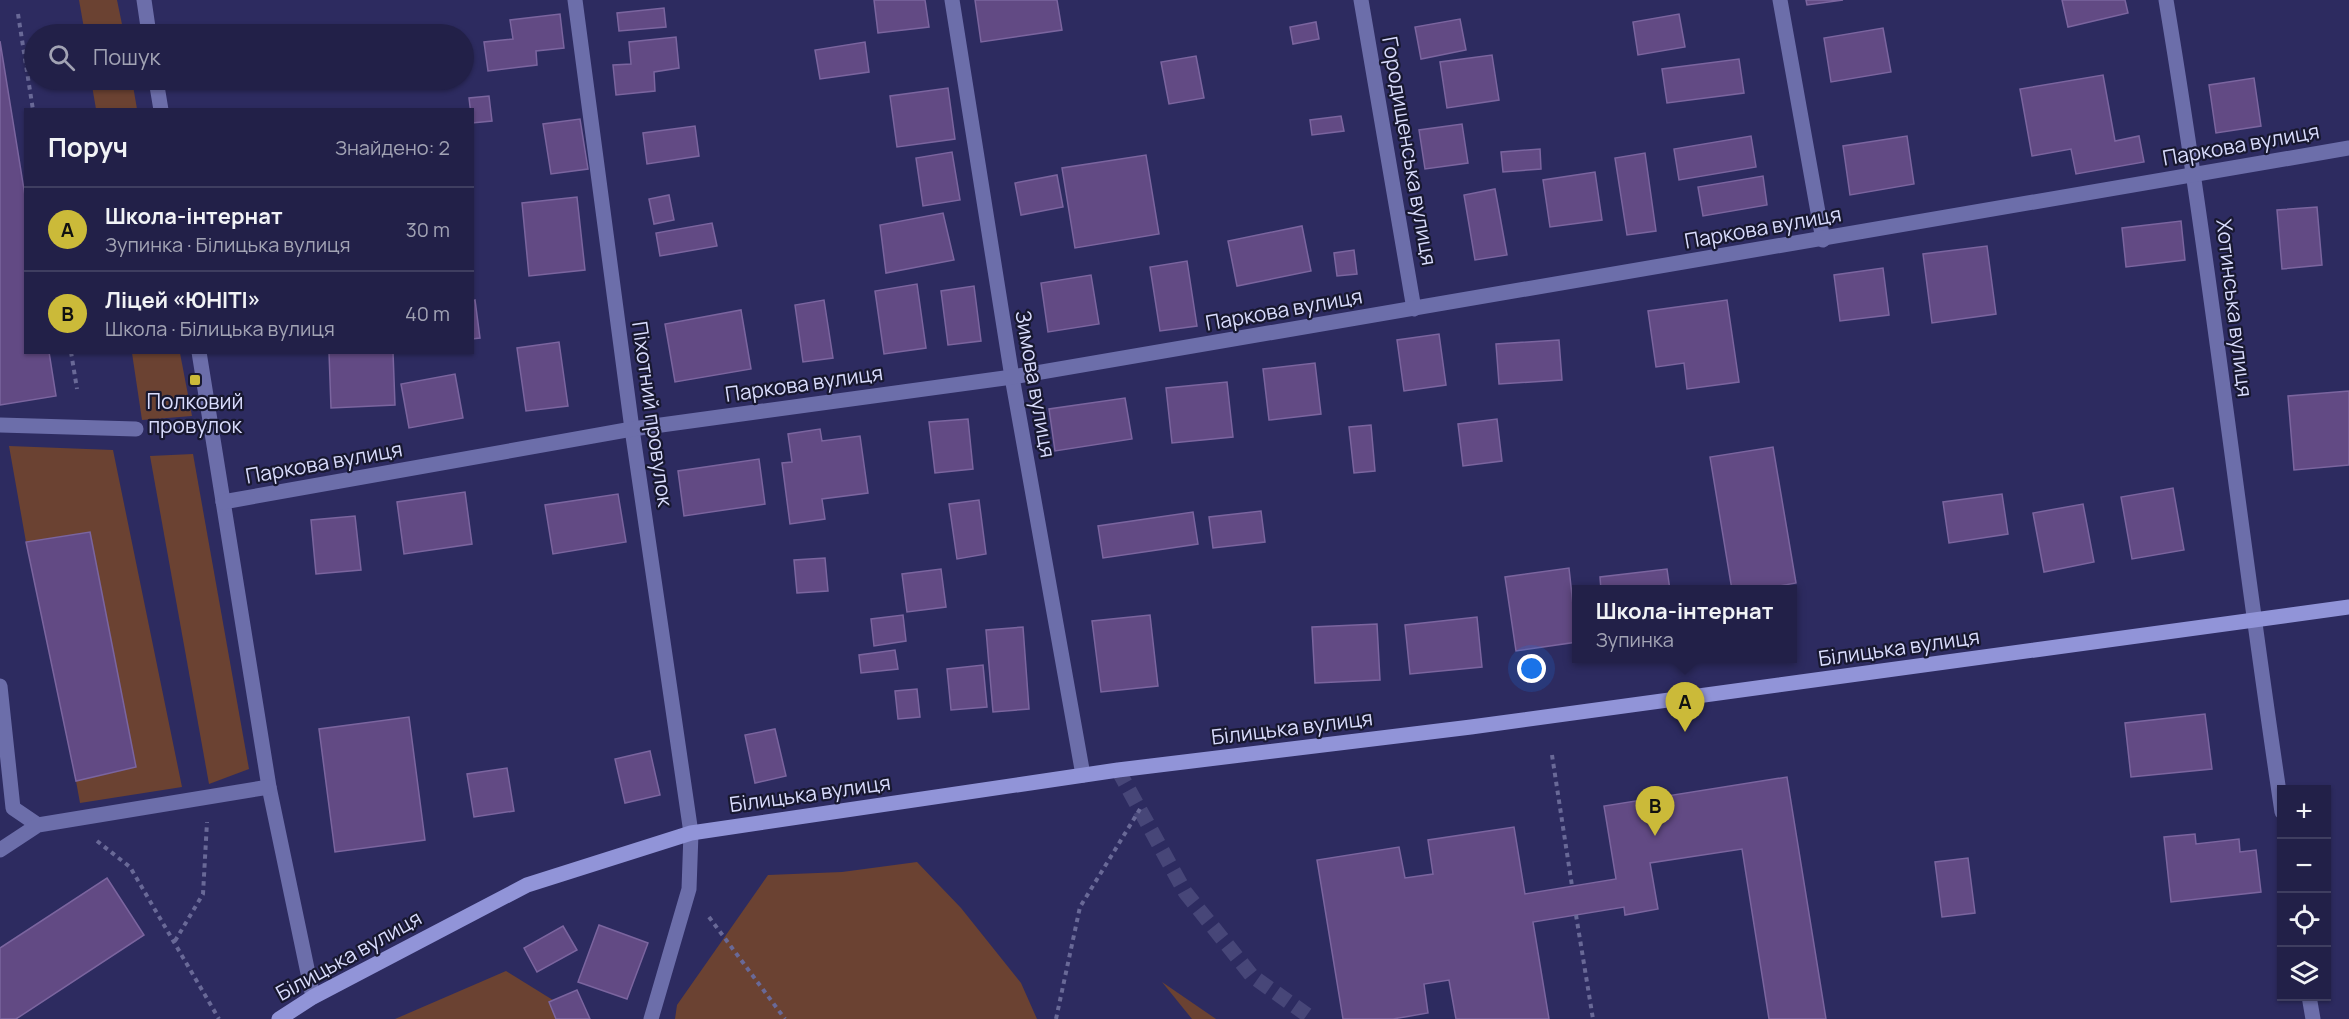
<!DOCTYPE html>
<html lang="uk">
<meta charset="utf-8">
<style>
:root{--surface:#222048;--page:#2e2d52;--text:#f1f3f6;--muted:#a2a3b4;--line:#3f3e60;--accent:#cbba39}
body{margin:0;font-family:Manrope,sans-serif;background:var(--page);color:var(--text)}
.controls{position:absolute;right:18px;bottom:18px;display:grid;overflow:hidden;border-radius:0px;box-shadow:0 2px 4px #0004}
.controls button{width:54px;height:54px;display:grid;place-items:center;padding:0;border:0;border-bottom:2px solid var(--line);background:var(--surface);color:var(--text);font:30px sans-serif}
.you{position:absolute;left:1532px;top:669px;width:21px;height:21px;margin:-15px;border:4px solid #fff;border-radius:50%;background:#1a73e8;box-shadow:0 0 0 9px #1a73e833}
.badge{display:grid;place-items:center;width:39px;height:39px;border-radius:50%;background:var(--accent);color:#111;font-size:20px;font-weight:700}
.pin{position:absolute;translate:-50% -50px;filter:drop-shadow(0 2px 3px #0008)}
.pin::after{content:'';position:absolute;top:32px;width:21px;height:18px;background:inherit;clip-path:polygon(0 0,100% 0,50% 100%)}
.popup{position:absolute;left:1572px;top:585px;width:225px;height:78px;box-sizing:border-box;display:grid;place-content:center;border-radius:0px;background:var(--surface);filter:drop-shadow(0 2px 4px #0005);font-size:20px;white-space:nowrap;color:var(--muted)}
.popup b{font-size:22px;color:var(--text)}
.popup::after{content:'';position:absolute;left:50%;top:100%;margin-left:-12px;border:12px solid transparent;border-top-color:var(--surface)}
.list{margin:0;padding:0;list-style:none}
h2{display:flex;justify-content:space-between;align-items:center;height:78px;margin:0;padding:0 24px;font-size:26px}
h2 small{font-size:20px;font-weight:400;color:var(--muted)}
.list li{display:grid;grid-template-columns:39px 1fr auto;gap:18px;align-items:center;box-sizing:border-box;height:84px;padding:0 24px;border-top:2px solid var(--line)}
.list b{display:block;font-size:22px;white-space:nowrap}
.list p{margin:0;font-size:20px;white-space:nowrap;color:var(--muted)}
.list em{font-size:20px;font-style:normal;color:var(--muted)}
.icon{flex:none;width:33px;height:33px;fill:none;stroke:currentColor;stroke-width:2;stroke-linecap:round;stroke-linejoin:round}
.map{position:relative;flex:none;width:2349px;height:1019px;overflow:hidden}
.search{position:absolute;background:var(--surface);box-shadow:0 2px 4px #0004;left:24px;top:24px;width:450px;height:66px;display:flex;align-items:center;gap:15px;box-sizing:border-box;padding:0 21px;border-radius:33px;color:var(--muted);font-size:22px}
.panel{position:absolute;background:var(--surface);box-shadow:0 2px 4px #0004;left:24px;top:108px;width:450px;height:246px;border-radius:0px}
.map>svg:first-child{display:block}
</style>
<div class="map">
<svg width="2349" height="1019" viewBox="0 0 2349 1019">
<rect width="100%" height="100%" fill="#2d2b60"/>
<g fill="#6b4232">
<polygon points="79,0 117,0 124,34 85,34"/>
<polygon points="91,80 132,80 137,109 96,109"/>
<polygon points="132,353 180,353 192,416 142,420"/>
<polygon points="9,446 113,450 182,787 80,803 76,781 136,767 90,532 26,542"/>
<polygon points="193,454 249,769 209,784 150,456"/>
<polygon points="917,862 961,908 1021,983 1037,1019 675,1019 677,1005 768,875 842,872"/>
<polygon points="506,971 569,1010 569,1019 395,1019"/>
<polygon points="1162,982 1216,1019 1192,1019"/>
</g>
<g fill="#624a84" stroke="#7b659f" stroke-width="1.5">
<polygon points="874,0 925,0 929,27 878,33"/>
<polygon points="975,0 1057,0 1062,30 981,42"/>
<polygon points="1806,0 1843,0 1807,5"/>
<polygon points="2062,0 2125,0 2128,13 2068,27"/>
<polygon points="664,8 666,27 619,31 617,13"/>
<polygon points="560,14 564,48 536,51 537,65 488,71 484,42 513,39 510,20"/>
<polygon points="1679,14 1685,47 1638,55 1633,22"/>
<polygon points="1460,19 1466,50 1421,59 1415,27"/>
<polygon points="1316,22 1319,39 1293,44 1290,27"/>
<polygon points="1883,28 1891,72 1831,82 1824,38"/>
<polygon points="676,37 679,68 654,72 655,91 616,95 613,65 631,64 629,42"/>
<polygon points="0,41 26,202 26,352 49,352 56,396 0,405"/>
<polygon points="865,42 869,72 820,79 815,50"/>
<polygon points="1492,55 1499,100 1447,108 1440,62"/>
<polygon points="1196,56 1204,98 1169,104 1161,62"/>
<polygon points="1739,59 1744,93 1667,103 1662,69"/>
<polygon points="2103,75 2115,141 2139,136 2144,162 2076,174 2071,149 2032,156 2020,89"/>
<polygon points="2254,78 2261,126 2216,133 2209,85"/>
<polygon points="948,88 955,139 897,147 890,96"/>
<polygon points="489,96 492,121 472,123 469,98"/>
<polygon points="1341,116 1344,131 1312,135 1310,120"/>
<polygon points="580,119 588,169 551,174 543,124"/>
<polygon points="1462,124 1468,163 1425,169 1419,130"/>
<polygon points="695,126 699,156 647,164 643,133"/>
<polygon points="1751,136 1756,167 1679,180 1674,149"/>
<polygon points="1907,136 1914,184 1850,195 1843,146"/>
<polygon points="1540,149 1541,169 1503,172 1501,152"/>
<polygon points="952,152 960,200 923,206 916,158"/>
<polygon points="1645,153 1656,231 1627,235 1615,158"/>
<polygon points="1146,155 1159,234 1075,248 1062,168"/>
<polygon points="1595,172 1602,220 1550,227 1543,180"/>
<polygon points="1057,175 1063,207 1021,215 1015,183"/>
<polygon points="1763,176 1767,205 1703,216 1698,187"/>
<polygon points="1495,189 1507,255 1475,260 1464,195"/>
<polygon points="669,195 674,220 654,224 649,199"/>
<polygon points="577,197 585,270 529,276 522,203"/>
<polygon points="2317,207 2322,265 2282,269 2277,210"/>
<polygon points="943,213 954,260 886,273 880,225"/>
<polygon points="2181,221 2185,260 2126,267 2122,228"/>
<polygon points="712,223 717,246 660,256 656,233"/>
<polygon points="1302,226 1311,271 1237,286 1228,241"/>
<polygon points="1987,246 1996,314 1932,323 1923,254"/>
<polygon points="1354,250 1357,274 1337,276 1334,253"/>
<polygon points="1187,261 1197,326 1160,331 1150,267"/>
<polygon points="1883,268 1889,315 1840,321 1834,275"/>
<polygon points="1091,275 1099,324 1048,332 1041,283"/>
<polygon points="917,284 926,348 884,354 875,291"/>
<polygon points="974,286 981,341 948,345 941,291"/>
<polygon points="475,300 480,338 472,339 472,301"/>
<polygon points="824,300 833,358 803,362 795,305"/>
<polygon points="1727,300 1739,382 1687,389 1684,363 1656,367 1648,311"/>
<polygon points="741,310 751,369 675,382 665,324"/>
<polygon points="1439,334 1446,385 1404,391 1397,340"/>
<polygon points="1559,340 1562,380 1499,384 1496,344"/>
<polygon points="559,342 568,406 526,411 517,348"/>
<polygon points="329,352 393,352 395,405 331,408"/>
<polygon points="1315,363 1321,414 1269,420 1263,369"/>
<polygon points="455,374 463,418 409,428 401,384"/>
<polygon points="1227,382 1233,437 1172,443 1166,388"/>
<polygon points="2349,391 2349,465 2294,470 2288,396"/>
<polygon points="1125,398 1132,439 1055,451 1049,409"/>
<polygon points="968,419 973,469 935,473 929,422"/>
<polygon points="1497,419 1502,461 1463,466 1458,424"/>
<polygon points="1371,425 1375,471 1354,473 1349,427"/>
<polygon points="820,429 822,441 860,436 868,493 822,499 825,519 790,524 782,463 792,462 788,434"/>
<polygon points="1773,447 1796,583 1756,590 1732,590 1710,457"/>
<polygon points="759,459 765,504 684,516 678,471"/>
<polygon points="2173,488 2184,550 2132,559 2121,497"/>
<polygon points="465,492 472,544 404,554 397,502"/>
<polygon points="618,494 626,542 553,554 545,505"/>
<polygon points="2002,494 2008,534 1949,543 1943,502"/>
<polygon points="979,500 986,554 957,559 949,504"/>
<polygon points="2083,504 2094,562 2044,572 2033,513"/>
<polygon points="1261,511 1265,542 1213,548 1209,517"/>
<polygon points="1193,512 1198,544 1103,558 1098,526"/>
<polygon points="355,516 361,570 316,574 311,520"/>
<polygon points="90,532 136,767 76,781 26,542"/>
<polygon points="825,558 828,591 797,593 794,560"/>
<polygon points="1569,568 1577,642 1516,651 1505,577"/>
<polygon points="941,569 946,607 907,612 902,574"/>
<polygon points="1667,569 1670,590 1601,590 1600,577"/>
<polygon points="903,615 906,641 874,646 871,619"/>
<polygon points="1150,615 1158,686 1101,692 1092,621"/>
<polygon points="1477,617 1482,667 1410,674 1405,625"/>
<polygon points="1377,624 1380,680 1315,683 1312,627"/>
<polygon points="1023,627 1029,709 993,712 986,630"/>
<polygon points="895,650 898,669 861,673 859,655"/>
<polygon points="983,665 987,707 951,710 947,669"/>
<polygon points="917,689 920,717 898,719 895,691"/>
<polygon points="2205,714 2212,769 2131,777 2125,723"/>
<polygon points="409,717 425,840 335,852 319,729"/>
<polygon points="775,729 786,776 755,783 745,735"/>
<polygon points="650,751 660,795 625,803 615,759"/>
<polygon points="507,768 514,811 474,817 467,774"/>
<polygon points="1787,777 1826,1019 1769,1019 1742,849 1650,863 1658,909 1625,915 1624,907 1533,922 1549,1019 1456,1019 1449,980 1424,984 1428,1013 1393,1019 1343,1019 1317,860 1399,847 1405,878 1433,874 1428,840 1514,827 1525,894 1616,879 1604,806"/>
<polygon points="2195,834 2196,844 2239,839 2240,852 2256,850 2261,892 2171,902 2164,837"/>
<polygon points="1968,858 1975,913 1942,917 1935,862"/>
<polygon points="107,878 144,935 16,1019 0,1019 0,948"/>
<polygon points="599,925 648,943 627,999 578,982"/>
<polygon points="563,926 577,950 537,972 524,948"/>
<polygon points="577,990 590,1019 556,1019 549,1002"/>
</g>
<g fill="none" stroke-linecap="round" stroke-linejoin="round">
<polyline stroke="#474678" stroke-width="15" stroke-dasharray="15 8" stroke-linecap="butt" points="1118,770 1185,892 1252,976 1313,1019"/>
<g stroke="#696997" stroke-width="4" stroke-dasharray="4.5 4.5" stroke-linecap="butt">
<polyline points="18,14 33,110"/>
<polyline points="25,64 34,62"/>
<polyline points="71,352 77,389"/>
<polyline points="161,429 186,429"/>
<polyline points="1552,755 1572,886"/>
<polyline points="97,841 130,867 219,1019"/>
<polyline points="1576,915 1593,1019"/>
<polyline points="709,917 785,1019"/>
<polyline points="175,941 203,894 207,822"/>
<polyline points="1056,1019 1080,907 1140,809"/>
</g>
<g stroke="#6c6eaa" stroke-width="15">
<polyline points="144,0 149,34"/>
<polyline points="575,0 632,429 691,833 689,889 651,1019"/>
<polyline points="952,0 1012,377 1083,775"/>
<polyline points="1361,0 1414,309"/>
<polyline points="1780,0 1823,240"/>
<path d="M2166 0C2211 270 2241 541 2282 812"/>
<polyline points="156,80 161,110"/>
<polyline points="199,352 269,787 313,997"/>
<polyline points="0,425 136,429"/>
<polyline points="223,502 632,429 1012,377 2349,148"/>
<polyline points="0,686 13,808 38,825"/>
<polyline points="0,850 38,825 269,787"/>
<polyline points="2309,996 2313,1019"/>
</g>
<polyline stroke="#9194d8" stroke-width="15" points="279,1019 313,997 527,885 691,833 1118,770 1471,727 2349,607"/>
</g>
<rect fill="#cbba39" stroke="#181830" stroke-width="2" x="189" y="374" width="12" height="12" rx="3"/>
<g text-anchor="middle" stroke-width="4.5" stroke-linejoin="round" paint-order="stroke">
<g font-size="21" fill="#d9dcfd" stroke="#181830">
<text transform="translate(2241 145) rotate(-10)" y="7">Паркова вулиця</text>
<text transform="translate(1409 151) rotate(80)" y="7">Городищенська вулиця</text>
<text transform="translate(1763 228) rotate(-10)" y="7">Паркова вулиця</text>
<text transform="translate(2234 308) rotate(83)" y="7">Хотинська вулиця</text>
<text transform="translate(1284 310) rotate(-10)" y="7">Паркова вулиця</text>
<text transform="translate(804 384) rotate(-8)" y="7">Паркова вулиця</text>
<text transform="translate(1035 384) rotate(80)" y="7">Зимова вулиця</text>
<text transform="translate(652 414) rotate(82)" y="7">Піхотний провулок</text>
<text transform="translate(324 463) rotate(-10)" y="7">Паркова вулиця</text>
<text transform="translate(1899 648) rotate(-8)" y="7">Білицька вулиця</text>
<text transform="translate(1292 728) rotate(-7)" y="7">Білицька вулиця</text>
<text transform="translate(810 794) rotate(-8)" y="7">Білицька вулиця</text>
<text transform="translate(349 956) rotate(-29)" y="7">Білицька вулиця</text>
</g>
<g font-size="21" fill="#d9dcfd" stroke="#181830">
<text x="195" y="409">Полковий<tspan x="195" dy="24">провулок</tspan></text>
</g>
</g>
</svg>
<div class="controls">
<button>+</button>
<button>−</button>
<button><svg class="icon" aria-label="locate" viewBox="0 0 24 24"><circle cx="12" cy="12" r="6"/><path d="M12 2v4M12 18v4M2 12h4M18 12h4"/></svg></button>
<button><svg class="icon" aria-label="layers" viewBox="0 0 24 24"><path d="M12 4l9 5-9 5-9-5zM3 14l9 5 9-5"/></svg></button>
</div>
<div class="you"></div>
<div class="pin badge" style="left:1685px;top:732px">A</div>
<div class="popup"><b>Школа-інтернат</b>Зупинка</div>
<div class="pin badge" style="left:1655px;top:836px">B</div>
<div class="search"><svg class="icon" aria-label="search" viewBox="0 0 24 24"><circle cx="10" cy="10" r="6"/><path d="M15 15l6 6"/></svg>Пошук</div>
<section class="panel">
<h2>Поруч<small>Знайдено: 2</small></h2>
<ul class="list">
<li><span class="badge">A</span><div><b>Школа-інтернат</b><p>Зупинка · Білицька вулиця</p></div><em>30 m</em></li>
<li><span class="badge">B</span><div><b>Ліцей «ЮНІТІ»</b><p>Школа · Білицька вулиця</p></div><em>40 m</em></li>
</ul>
</section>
</div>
